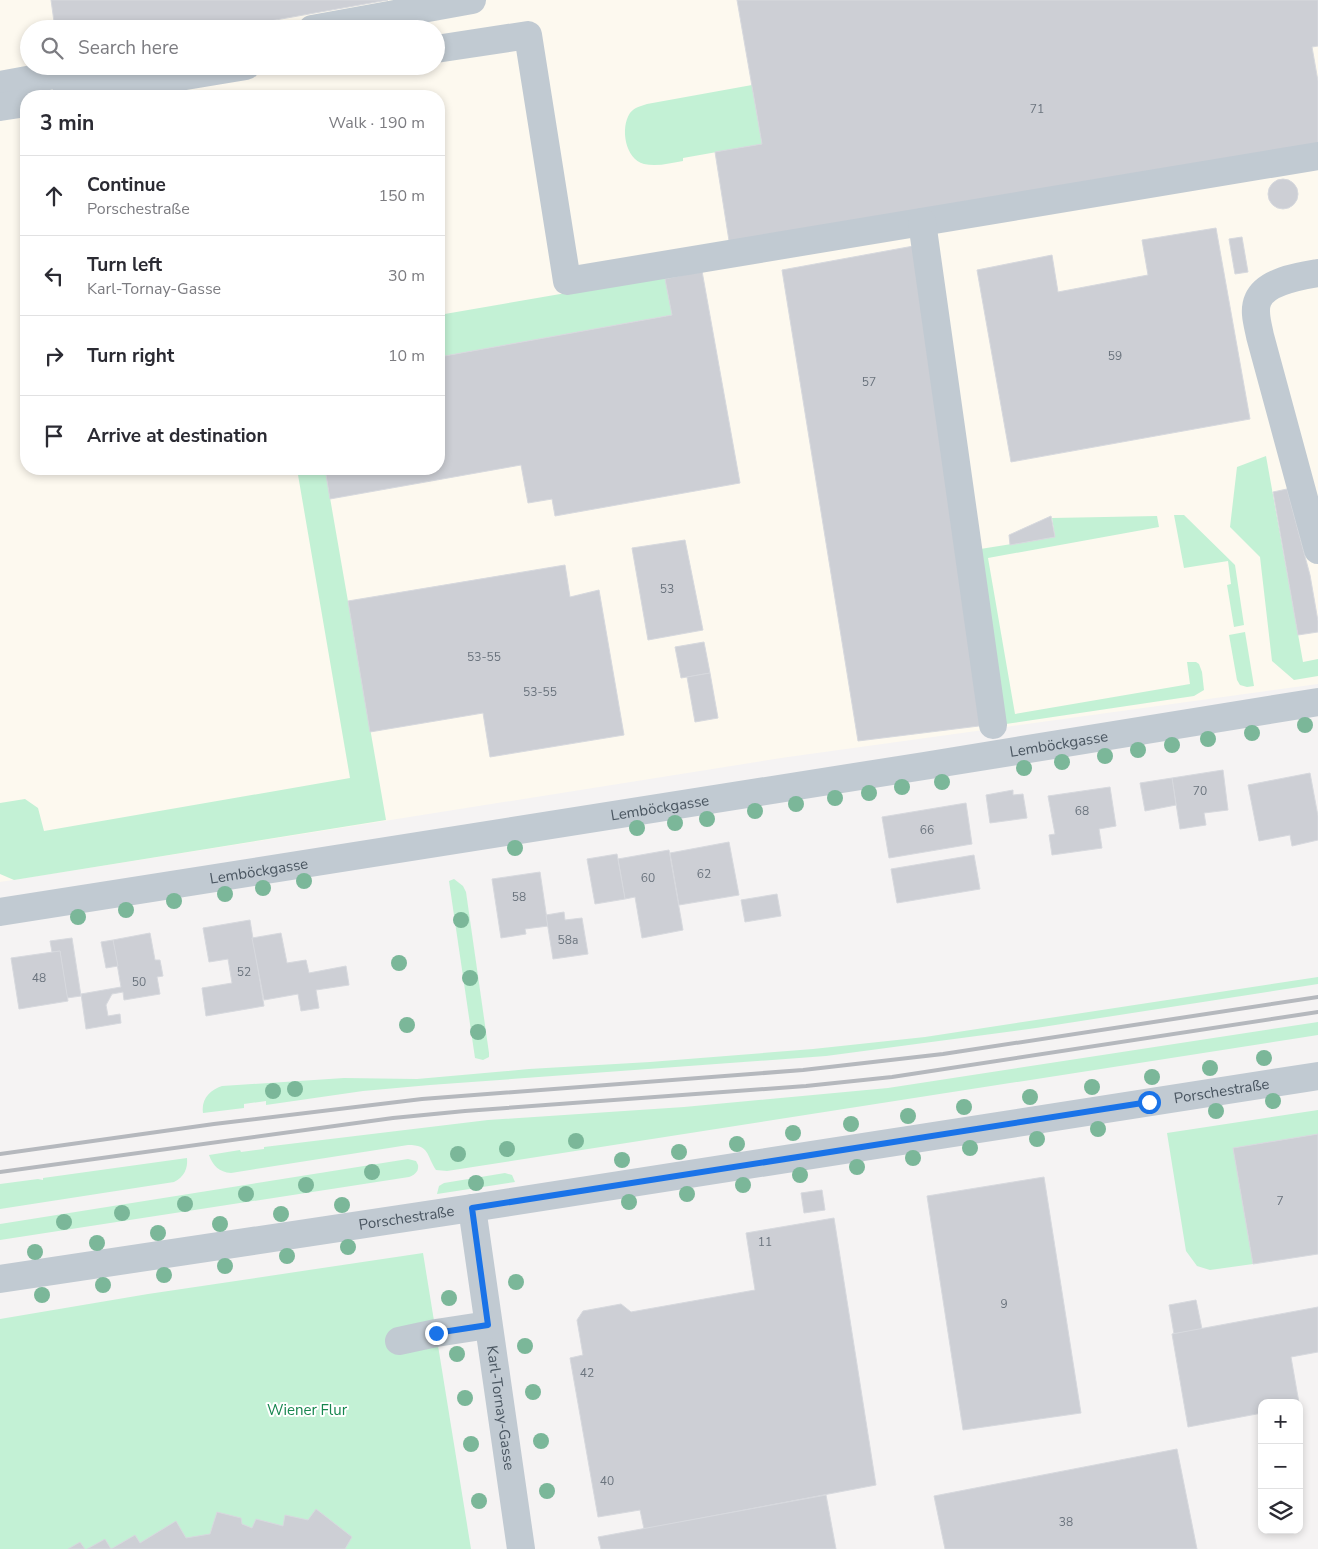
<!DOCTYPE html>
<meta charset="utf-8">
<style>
:root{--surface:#fff;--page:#f7f7f7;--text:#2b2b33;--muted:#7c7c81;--line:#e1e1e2}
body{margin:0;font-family:"Nunito Sans",sans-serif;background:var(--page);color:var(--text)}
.controls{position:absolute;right:15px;bottom:15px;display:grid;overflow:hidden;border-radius:10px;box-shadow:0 2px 8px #0003}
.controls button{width:45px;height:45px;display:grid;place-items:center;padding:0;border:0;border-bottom:1px solid var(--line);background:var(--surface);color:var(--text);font:25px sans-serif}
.stop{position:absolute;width:15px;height:15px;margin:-11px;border:4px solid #1a73e8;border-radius:50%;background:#fff}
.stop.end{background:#1a73e8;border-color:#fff;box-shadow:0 1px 5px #0008}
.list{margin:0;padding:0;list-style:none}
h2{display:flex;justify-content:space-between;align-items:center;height:65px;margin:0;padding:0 20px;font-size:21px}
h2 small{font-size:16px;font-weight:400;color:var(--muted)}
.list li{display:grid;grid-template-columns:32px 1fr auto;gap:15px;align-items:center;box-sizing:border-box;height:80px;padding:0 20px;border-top:1px solid var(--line)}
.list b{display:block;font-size:19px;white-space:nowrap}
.list p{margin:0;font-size:16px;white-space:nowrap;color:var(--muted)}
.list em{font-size:16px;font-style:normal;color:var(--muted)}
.icon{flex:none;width:28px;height:28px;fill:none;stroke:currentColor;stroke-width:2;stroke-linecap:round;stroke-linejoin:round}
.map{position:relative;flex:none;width:1318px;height:1549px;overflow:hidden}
.search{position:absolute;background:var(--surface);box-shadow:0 2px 8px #0003;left:20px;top:20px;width:425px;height:55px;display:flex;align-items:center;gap:12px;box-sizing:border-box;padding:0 18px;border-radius:28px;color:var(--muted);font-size:19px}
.panel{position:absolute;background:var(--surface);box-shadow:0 2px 8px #0003;left:20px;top:90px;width:425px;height:385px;border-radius:20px}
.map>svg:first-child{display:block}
</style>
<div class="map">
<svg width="1318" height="1549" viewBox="0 0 1318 1549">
<rect width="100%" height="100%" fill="#f5f3f3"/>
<path fill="#fdf9ef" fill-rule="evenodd" d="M0 0H1318V684L788 757 0 882ZM29 29H436V66H29ZM26 96H439V469H26Z"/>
<g fill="#c3f1d5">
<path d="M752 85 762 144 683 158V161C671 163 657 167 644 164 625 159 620 128 630 113 635 107 641 106 647 104Z"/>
<polygon points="665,276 672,315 439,357 439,315"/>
<polygon points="1266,456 1303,662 1318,659 1318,676 1294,680 1272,661 1260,557 1230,527 1237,467"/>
<polygon points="297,469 325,469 386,820 14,880 0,874 0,803 25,799 38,808 44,831 350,778"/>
<polygon points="1174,515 1184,515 1235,565 1244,625 1234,627 1227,585 1231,584 1228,561 1184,568"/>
<polygon points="1157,516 1159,527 988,558 1015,714 1190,684 1187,662 1196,662 1199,664 1202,672 1204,690 1194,696 999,725 974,550 1055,537 1052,518"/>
<polygon points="1245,632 1254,686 1247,687 1240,685 1237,680 1229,635"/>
<polygon points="454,879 463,886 466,892 489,1053 489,1057 483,1060 475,1058 449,881"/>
<path d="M1318 977V984L1036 1028 826 1056 430 1085 363 1091 266 1105V1101L244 1104V1108L203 1113C201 1099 210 1090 222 1086L344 1078 417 1079 529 1069 650 1062 813 1049 925 1037Z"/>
<path d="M1318 1022V1035L447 1171 436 1170C426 1155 430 1145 408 1145L231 1173C219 1172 213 1166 209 1155L240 1150 241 1152 264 1149V1147L488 1120 684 1107 888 1088Z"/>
<polygon points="1318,1110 1318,1134 1233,1148 1253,1264 1210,1270 1197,1266 1186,1251 1167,1133"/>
<path d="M187 1158C188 1169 184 1177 174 1182L0 1209V1184L38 1179 43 1180V1178Z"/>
<path d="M408 1159 416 1161 418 1165C419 1171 415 1175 409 1177L0 1240V1224Z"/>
<polygon points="505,1173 512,1175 515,1182 437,1194 439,1186 444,1183"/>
<polygon points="423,1253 471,1549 0,1549 0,1319 148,1294"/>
</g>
<g fill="#cdcfd5" stroke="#d7d9de">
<polygon points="51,0 388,0 225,29 55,29"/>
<polygon points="737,0 1318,0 1318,46 1312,47 1318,81 1318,144 730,247 715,152 762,144"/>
<circle cx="1283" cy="194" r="15"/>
<polygon points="1216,228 1250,419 1011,462 977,270 1052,255 1058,292 1148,275 1142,240"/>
<polygon points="1242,237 1248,272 1235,274 1229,239"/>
<polygon points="919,245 987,725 858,741 782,270"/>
<polygon points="702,271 740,483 555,516 552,499 528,503 521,465 330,499 325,469 439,469 439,357 672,315 665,279"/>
<polygon points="1287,489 1310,575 1318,621 1318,632 1298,635 1273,492"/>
<polygon points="1051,516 1055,537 1010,545 1009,535"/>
<polygon points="685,540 703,630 648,640 632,548"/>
<polygon points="565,565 570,597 599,590 624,735 490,757 483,713 370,732 348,601"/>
<polygon points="704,642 710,673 681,678 675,647"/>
<polygon points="710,673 718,718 695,722 687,677"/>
<polygon points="1223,770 1228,810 1204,813 1206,825 1180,829 1172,778"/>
<polygon points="1310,773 1318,816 1318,840 1292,846 1290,835 1259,841 1248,785"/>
<polygon points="1172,778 1176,805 1145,811 1140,783"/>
<polygon points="1110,787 1116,826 1099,829 1102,848 1052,855 1049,835 1055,834 1048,796"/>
<polygon points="1013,790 1013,795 1023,794 1027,818 990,823 986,795"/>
<polygon points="966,803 972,844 889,858 882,817"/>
<polygon points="729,842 739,895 679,905 670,853"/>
<polygon points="669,850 683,930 642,938 635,897 625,899 618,859"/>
<polygon points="617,854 625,899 595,904 587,859"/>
<polygon points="974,855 980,889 897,903 891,869"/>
<polygon points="540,872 548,926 525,929 526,934 501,938 492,879"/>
<polygon points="777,894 781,916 745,922 741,900"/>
<polygon points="564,912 565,920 582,918 588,954 553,959 546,915"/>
<polygon points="250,920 264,1006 206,1016 202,988 232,983 228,959 209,962 203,928"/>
<polygon points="150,933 155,960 160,960 163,976 157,977 160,994 124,1000 123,992 112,994 106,1005 108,1016 120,1014 121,1023 86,1029 81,994 121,987 113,940"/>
<polygon points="281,933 287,963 306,960 309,973 346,966 349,985 316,990 319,1008 301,1011 298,994 264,1000 252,938"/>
<polygon points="72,938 81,996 67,998 60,951 52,952 50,941"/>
<polygon points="113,940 118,966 106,968 101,942"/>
<polygon points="60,951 68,1001 19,1009 11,958"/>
<polygon points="1318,1134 1318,1254 1253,1264 1233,1148"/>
<polygon points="1044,1177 1081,1413 963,1430 927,1196"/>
<polygon points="822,1190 825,1210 804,1213 801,1193"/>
<polygon points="834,1218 876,1485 644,1529 640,1510 598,1517 570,1358 583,1355 577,1320 583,1311 621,1304 631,1312 755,1290 746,1233"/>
<polygon points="1196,1300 1202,1329 1174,1334 1169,1305"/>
<polygon points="1318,1307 1318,1352 1291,1357 1299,1403 1262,1403 1262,1413 1188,1427 1172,1334"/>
<polygon points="1177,1449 1197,1549 945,1549 934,1496"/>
<polygon points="826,1495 836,1549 601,1549 598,1537"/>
<polygon points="316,1509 352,1537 345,1549 87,1549 105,1539 111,1549 135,1535 140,1543 176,1521 186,1538 210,1534 217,1512 241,1518 242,1524 252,1528 256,1519 283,1526 285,1515 308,1520"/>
<polygon points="80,1542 85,1549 68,1549"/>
</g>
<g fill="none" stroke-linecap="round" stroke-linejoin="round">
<g stroke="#c1cad2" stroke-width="28">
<polyline points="312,29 472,0"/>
<polyline points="436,49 528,35 567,281 1318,156"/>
<polyline points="0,85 103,66"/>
<polyline points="65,96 246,66"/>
<polyline points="0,107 26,103"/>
<polyline points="922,222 993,725"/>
<path d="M1318 273C1300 276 1266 281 1258 300 1253 311 1258 325 1260 336L1318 550"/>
<path id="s1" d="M0 912 924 766 1318 702"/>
<path id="s2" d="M472 1208 521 1549"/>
<path id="s3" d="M0 1279 472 1208 1318 1076"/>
<polyline points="399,1341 436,1333 488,1325"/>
</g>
<g stroke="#b5b8bd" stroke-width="4">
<polyline points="0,1154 214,1124 422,1099 803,1070 943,1054 1318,997"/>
<polyline points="0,1172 393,1118 465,1111 806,1086 892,1077 1318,1012"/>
</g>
</g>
<g fill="#7bb799">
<circle cx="1305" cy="725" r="8"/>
<circle cx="1252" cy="733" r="8"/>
<circle cx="1208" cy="739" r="8"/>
<circle cx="1172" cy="745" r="8"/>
<circle cx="1138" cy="750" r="8"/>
<circle cx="1105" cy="756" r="8"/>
<circle cx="1062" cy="762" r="8"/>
<circle cx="1024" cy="768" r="8"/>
<circle cx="942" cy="782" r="8"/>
<circle cx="902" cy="787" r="8"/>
<circle cx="869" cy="793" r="8"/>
<circle cx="835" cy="798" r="8"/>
<circle cx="796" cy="804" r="8"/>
<circle cx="755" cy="811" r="8"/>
<circle cx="707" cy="819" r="8"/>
<circle cx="675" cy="823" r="8"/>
<circle cx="637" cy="828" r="8"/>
<circle cx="515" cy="848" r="8"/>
<circle cx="304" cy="881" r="8"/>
<circle cx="263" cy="888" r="8"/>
<circle cx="225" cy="894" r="8"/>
<circle cx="174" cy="901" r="8"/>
<circle cx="126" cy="910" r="8"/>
<circle cx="78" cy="917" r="8"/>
<circle cx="461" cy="920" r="8"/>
<circle cx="399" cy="963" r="8"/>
<circle cx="470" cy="978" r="8"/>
<circle cx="407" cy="1025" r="8"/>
<circle cx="478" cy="1032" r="8"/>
<circle cx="1264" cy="1058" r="8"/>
<circle cx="1210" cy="1068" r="8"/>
<circle cx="1152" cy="1077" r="8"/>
<circle cx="1092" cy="1087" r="8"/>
<circle cx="295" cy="1089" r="8"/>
<circle cx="273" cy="1091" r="8"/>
<circle cx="1030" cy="1097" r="8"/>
<circle cx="1273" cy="1101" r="8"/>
<circle cx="964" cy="1107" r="8"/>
<circle cx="1216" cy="1111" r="8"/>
<circle cx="908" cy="1116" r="8"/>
<circle cx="851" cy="1124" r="8"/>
<circle cx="1098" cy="1129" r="8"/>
<circle cx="793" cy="1133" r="8"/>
<circle cx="1037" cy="1139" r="8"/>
<circle cx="576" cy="1141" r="8"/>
<circle cx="737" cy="1144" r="8"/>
<circle cx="970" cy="1148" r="8"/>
<circle cx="507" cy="1149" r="8"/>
<circle cx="679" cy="1152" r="8"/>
<circle cx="458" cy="1154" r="8"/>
<circle cx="913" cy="1158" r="8"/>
<circle cx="622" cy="1160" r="8"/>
<circle cx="857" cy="1167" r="8"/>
<circle cx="372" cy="1172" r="8"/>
<circle cx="800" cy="1175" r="8"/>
<circle cx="476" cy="1183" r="8"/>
<circle cx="306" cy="1185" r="8"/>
<circle cx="743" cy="1185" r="8"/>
<circle cx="246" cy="1194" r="8"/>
<circle cx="687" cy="1194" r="8"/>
<circle cx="629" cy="1202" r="8"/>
<circle cx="185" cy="1204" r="8"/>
<circle cx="342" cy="1205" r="8"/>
<circle cx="122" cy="1213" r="8"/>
<circle cx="281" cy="1214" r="8"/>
<circle cx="64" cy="1222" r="8"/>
<circle cx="220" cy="1224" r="8"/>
<circle cx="158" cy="1233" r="8"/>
<circle cx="97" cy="1243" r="8"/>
<circle cx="348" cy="1247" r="8"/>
<circle cx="35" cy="1252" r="8"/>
<circle cx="287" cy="1256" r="8"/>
<circle cx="225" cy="1266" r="8"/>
<circle cx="164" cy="1275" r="8"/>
<circle cx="516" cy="1282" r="8"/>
<circle cx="103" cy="1285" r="8"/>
<circle cx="42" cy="1295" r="8"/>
<circle cx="449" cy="1298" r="8"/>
<circle cx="525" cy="1346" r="8"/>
<circle cx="457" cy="1354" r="8"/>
<circle cx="533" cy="1392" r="8"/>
<circle cx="465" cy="1398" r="8"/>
<circle cx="541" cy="1441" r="8"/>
<circle cx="471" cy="1444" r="8"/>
<circle cx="547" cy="1491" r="8"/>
<circle cx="479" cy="1501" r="8"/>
</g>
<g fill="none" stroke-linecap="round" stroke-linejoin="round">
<polyline stroke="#1a73e8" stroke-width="6" points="436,1333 488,1325 472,1208 1149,1102"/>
</g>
<g text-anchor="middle" stroke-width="4" stroke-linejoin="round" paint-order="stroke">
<g font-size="12" fill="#6b747e">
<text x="1037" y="113">71</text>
<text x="1115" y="360">59</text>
<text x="869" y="386">57</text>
<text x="667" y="593">53</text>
<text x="484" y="661">53-55</text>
<text x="540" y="696">53-55</text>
<text x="1200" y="795">70</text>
<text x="1082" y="815">68</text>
<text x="927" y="834">66</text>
<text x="704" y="878">62</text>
<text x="648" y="882">60</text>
<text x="519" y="901">58</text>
<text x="568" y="944">58a</text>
<text x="244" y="976">52</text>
<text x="39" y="982">48</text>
<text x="139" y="986">50</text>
<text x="1280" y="1205">7</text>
<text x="765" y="1246">11</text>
<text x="1004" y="1308">9</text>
<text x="587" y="1377">42</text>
<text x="607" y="1485">40</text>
<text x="1066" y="1526">38</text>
</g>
<g font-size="15" fill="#4a5661" stroke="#fff">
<text dy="5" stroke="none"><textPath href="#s1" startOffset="1072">Lemböckgasse</textPath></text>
<text dy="5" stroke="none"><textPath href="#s1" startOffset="668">Lemböckgasse</textPath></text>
<text dy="5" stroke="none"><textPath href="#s1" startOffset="262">Lemböckgasse</textPath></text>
<text dy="5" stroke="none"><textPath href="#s3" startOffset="1236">Porschestraße</textPath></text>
<text dy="5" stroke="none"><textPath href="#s3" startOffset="411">Porschestraße</textPath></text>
<text dy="5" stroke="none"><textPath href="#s2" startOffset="202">Karl-Tornay-Gasse</textPath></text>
</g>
<g font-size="15" fill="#17864f" stroke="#fff">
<text x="307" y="1415">Wiener Flur</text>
</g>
</g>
</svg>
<div class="controls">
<button>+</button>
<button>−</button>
<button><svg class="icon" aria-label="layers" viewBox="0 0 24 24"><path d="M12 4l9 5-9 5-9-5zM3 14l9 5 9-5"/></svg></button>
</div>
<div class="stop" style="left:1149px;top:1102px"></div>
<div class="stop end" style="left:436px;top:1333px"></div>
<div class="search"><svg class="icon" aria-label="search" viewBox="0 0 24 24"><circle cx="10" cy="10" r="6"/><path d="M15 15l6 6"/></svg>Search here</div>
<section class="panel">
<h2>3 min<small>Walk · 190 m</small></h2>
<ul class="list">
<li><svg class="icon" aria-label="ahead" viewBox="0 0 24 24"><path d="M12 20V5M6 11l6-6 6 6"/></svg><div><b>Continue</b><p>Porschestraße</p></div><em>150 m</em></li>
<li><svg class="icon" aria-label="left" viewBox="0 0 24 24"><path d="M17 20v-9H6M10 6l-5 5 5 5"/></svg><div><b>Turn left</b><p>Karl-Tornay-Gasse</p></div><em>30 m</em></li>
<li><svg class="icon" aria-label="right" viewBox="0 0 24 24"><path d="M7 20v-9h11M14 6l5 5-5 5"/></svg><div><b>Turn right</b></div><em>10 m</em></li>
<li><svg class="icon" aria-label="arrive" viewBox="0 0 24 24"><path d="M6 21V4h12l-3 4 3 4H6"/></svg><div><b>Arrive at destination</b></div></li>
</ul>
</section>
</div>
